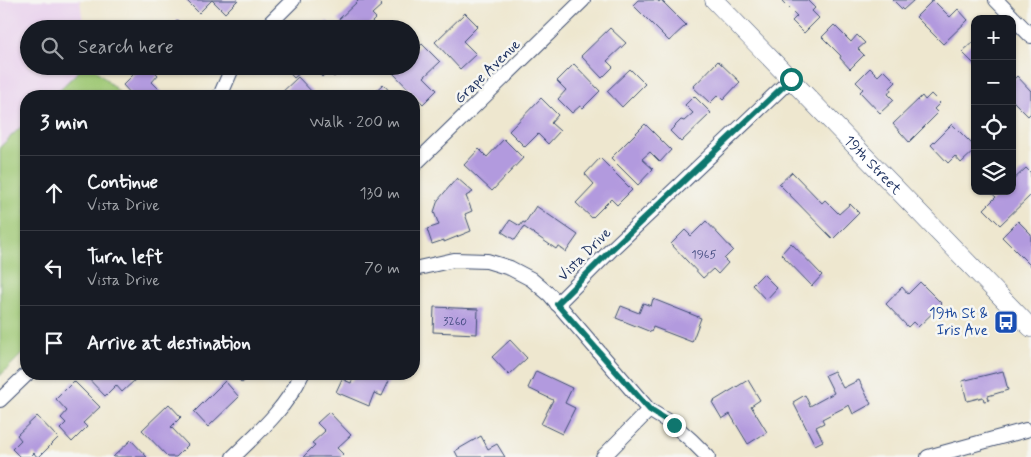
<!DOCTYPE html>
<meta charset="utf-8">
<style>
:root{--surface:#171b24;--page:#20242c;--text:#f1f3f6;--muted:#9ea1a6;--line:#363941}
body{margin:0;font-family:Mynerve,sans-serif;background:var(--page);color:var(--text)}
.controls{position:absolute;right:15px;top:15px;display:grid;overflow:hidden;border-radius:10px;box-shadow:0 1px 4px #0004}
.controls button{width:45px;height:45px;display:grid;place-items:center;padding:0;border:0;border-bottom:1px solid var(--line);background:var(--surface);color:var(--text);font:25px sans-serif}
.stop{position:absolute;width:15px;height:15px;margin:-11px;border:4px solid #0f766e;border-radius:50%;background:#fff}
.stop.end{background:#0f766e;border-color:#fff;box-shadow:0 1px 5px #0008}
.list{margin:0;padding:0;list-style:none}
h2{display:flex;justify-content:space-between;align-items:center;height:65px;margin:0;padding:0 20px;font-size:21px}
h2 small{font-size:16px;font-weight:400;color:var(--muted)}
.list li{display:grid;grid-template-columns:32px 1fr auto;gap:15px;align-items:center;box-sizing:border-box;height:75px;padding:0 20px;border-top:1px solid var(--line)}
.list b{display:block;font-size:19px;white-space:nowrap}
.list p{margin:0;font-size:16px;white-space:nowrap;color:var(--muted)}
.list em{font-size:16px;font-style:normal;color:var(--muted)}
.icon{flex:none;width:28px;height:28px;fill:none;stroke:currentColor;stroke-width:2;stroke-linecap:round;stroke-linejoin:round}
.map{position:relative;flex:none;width:1031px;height:457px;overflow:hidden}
.search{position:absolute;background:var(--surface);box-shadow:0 1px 4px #0004;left:20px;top:20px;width:400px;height:55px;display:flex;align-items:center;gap:12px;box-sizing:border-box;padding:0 18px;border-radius:28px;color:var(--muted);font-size:19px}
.panel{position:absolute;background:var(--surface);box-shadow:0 1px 4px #0004;left:20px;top:90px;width:400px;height:290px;border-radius:20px}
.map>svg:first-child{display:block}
</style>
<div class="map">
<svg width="1031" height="457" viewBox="0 0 1031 457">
<rect width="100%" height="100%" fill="#f6f6f2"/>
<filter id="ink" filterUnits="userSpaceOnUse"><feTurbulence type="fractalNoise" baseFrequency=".02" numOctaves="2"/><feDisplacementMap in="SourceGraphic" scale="10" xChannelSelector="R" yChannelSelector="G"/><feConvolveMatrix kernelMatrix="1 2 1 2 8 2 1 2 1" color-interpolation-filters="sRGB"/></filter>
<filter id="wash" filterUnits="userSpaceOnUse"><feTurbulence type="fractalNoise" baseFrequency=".0096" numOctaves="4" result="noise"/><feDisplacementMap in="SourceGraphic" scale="20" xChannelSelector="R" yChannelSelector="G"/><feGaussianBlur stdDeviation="1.12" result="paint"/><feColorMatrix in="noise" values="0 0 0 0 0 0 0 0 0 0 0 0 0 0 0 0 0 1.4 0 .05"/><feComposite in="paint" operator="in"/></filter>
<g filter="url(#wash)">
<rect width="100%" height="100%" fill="#eee7cf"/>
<polygon fill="#e9d2ed" points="0,0 80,0 84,29 29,29 29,66 84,66 53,96 26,96 26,122 0,147"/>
<g fill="#9fc874" stroke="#5d7c69">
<polygon points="84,66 92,66 123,96 53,96"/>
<polygon points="26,122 26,350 0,376 0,147"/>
</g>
<g id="blocks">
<g fill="#b29ade">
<polygon points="186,0 212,0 199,13"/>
<polygon points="212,0 238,0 225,13"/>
<polygon points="357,0 377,0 382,5 372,14 376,18 365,29 347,29 338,20 358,1"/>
<polygon points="638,0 657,0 659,2 661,0 686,25 669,41 633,5"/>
<polygon points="783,0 807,0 815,8 812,11 819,18 804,33 792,21 797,16 782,1"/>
<polygon points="893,0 914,0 903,10"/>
<polygon points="933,0 950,17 958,9 968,20 943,44 916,17"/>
<polygon points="465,13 478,26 463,41 476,54 460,69 435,42"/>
<polygon points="178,20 187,29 169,29"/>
<polygon points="327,21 334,29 318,29"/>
<polygon points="834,25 851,42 857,35 865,43 858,49 864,55 850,69 840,58 841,56 822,37"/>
<polygon points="610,28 626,43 607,61 613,67 602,78 581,56"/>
<polygon points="975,40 975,65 962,52"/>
<polygon points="422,44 440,62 424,77 437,90 423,104 392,72 398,66 411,66 411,54"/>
<polygon points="718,61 740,82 723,100 718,95 710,103 693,87"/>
<polygon points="574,64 600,91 583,108 580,106 572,113 558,99 566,90 557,81"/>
<polygon points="142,66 150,66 158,75 152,82 166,96 133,96 123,85"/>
<polygon points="283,66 296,66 301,72 294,78"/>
<polygon points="312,66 345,66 334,77 328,71 322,77"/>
<polygon points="870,68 878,76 884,70 896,82 890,88 891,90 888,94 894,100 880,113 860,92 863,89 856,82"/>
<polygon points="630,69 645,84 622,107 607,91"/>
<polygon points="1017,76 1031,91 1031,113 1028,116 1012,100 1012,81"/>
<polygon points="298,77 313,93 310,96 278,96"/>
<polygon points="383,84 394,96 370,96"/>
<polygon points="931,94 940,103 934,109 938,113 909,142 893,124 922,96 925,100"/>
<polygon points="694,96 711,113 681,142 670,131 681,120 684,121 693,113 685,105"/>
<polygon points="541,98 558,115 551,123 560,131 548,144 538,134 525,147 509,131"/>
<polygon points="645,124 671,150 660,162 650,152 642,159 653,169 638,185 611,158"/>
<polygon points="952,124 975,147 975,150 961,163 955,156 948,163 931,145"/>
<polygon points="504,139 523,158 492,191 464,165 479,149 487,157"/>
<polygon points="600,158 632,190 617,205 611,199 592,218 576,203 594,184 585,174"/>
<polygon points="1026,168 1031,173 1031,195 1000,225 984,209 996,197 989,191 1012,191 1012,181"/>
<polygon points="792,172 822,203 825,200 839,214 850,204 859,213 833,239 779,184"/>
<polygon points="457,178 473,192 466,196 472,211 465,214 471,231 444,242 444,240 432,244 427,229 439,225 434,212 438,200"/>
<polygon points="536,206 578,235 566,252 558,246 556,249 524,227 515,240 502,232 510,220 520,226 523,222 525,223"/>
<polygon points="706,221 733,250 724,259 728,263 718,274 713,269 703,278 671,244 685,230 691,236"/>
<polygon points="1018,221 1031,234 1031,266 1002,237"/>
<polygon points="791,243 822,275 812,286 781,254"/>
<polygon points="763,274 777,288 766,300 752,285"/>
<polygon points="920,282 942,304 918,327 913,322 908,327 886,304 902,287 908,294"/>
<polygon points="653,299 701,318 692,342 653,327 651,332 616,318 621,306 639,313 643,303 651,306"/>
<polygon points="434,307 478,309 477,334 433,332"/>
<polygon points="510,340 527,358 509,375 492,357"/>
<polygon points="536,371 572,388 565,403 575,408 562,434 541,424 553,400 528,388"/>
<polygon points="834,371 843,388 859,380 871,404 853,414 849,405 822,419 824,423 816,427 823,441 815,445 793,402 805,395 810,406 834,393 825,375"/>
<polygon points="1003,371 1008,390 988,396 989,400 984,401 983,397 967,401 962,381"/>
<polygon points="84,374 135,374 132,377 135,380 122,392 116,385 105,396"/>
<polygon points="233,374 247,374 250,376 242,383"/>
<polygon points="355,374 372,374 389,381 382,396 374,393 369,406 336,392 342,379 351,383"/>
<polygon points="748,380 760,400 751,406 767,432 748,444 730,414 722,419 712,402"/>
<polygon points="74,381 100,407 83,423 87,427 72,442 60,429 66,423 61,418 67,411 56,399"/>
<polygon points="225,381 239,397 208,427 194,412"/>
<polygon points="169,404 181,417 171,427 188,445 176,457 168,457 142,430"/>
<polygon points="329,412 351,435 337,448 343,454 340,457 305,457 304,456 315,445 312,443 325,431 317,423"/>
<polygon points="37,416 58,438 39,457 37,457 34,453 30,457 20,457 12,449 21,440 17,435"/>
<polygon points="481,436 488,449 497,444 505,457 458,457 455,451"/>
<polygon points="131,440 147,457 113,457"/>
</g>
</g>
</g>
<g filter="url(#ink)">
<use href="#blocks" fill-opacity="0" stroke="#3b4b6f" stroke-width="1"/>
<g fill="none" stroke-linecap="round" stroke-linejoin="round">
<g stroke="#3b4b6f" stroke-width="16">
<g id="minor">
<polyline points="996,0 1031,36"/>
<polyline points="264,29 293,0"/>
<polyline points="220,96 233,66"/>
<polyline points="414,165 583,0"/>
<polyline points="414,269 454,260 487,261 510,268 531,279 550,295 649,410 674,425 691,440 708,457"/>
<polyline points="557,304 611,250 791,79"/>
<polyline points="0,400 27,374"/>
<path d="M233 457C260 431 286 408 302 374"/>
<polyline points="603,457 649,410"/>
<polyline points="928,457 1026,430"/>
</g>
</g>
<g stroke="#3b4b6f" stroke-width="19">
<g id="tertiary">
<path id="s1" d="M714 0 1031 328"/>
</g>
</g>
<use href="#minor" stroke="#fff" stroke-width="14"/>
<use href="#tertiary" stroke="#fff" stroke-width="18"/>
</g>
</g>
<g fill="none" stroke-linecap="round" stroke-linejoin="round" filter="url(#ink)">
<polyline stroke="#0f766e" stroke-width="6" points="674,425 650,410 557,304 611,250 791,79"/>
</g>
<defs>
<g id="bus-square" transform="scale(1.25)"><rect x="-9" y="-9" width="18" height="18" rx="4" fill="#1a4fb4" stroke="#f6f6f2"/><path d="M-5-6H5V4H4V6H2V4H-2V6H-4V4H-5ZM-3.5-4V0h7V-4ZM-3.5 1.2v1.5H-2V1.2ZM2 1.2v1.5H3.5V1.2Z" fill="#fff"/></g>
</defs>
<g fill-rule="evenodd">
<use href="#bus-square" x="1006" y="322"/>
</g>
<g text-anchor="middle" stroke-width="5" stroke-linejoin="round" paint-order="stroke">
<g font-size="12" fill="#414a7e">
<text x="704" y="258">1965</text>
<text x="455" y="325">3260</text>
</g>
<g font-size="15" fill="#1b2f5e" stroke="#f6f6f2">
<text transform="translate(487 71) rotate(-44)" y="5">Grape Avenue</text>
<text dy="5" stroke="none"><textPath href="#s1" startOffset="229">19th Street</textPath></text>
<text transform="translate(584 254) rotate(-45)" y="5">Vista Drive</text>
</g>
<g font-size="15" fill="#164399" stroke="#f6f6f2" text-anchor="end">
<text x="988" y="318">19th St &amp;<tspan x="988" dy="17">Iris Ave</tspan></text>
</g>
</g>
</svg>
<div class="controls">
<button>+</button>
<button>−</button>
<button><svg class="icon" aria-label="locate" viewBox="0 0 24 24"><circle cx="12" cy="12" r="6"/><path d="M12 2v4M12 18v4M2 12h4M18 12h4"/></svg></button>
<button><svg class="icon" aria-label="layers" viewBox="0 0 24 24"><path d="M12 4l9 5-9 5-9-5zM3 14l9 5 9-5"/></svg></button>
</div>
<div class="stop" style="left:791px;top:79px"></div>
<div class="stop end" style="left:674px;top:425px"></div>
<div class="search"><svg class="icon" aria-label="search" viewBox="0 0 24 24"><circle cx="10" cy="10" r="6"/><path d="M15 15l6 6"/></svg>Search here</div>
<section class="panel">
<h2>3 min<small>Walk · 200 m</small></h2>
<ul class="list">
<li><svg class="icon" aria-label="ahead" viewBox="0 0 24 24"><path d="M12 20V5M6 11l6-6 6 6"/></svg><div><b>Continue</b><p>Vista Drive</p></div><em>130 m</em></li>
<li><svg class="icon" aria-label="left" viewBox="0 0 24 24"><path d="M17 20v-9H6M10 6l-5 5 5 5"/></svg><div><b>Turn left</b><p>Vista Drive</p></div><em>70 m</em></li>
<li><svg class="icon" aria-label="arrive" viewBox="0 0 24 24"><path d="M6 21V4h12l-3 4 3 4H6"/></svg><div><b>Arrive at destination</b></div></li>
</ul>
</section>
</div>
